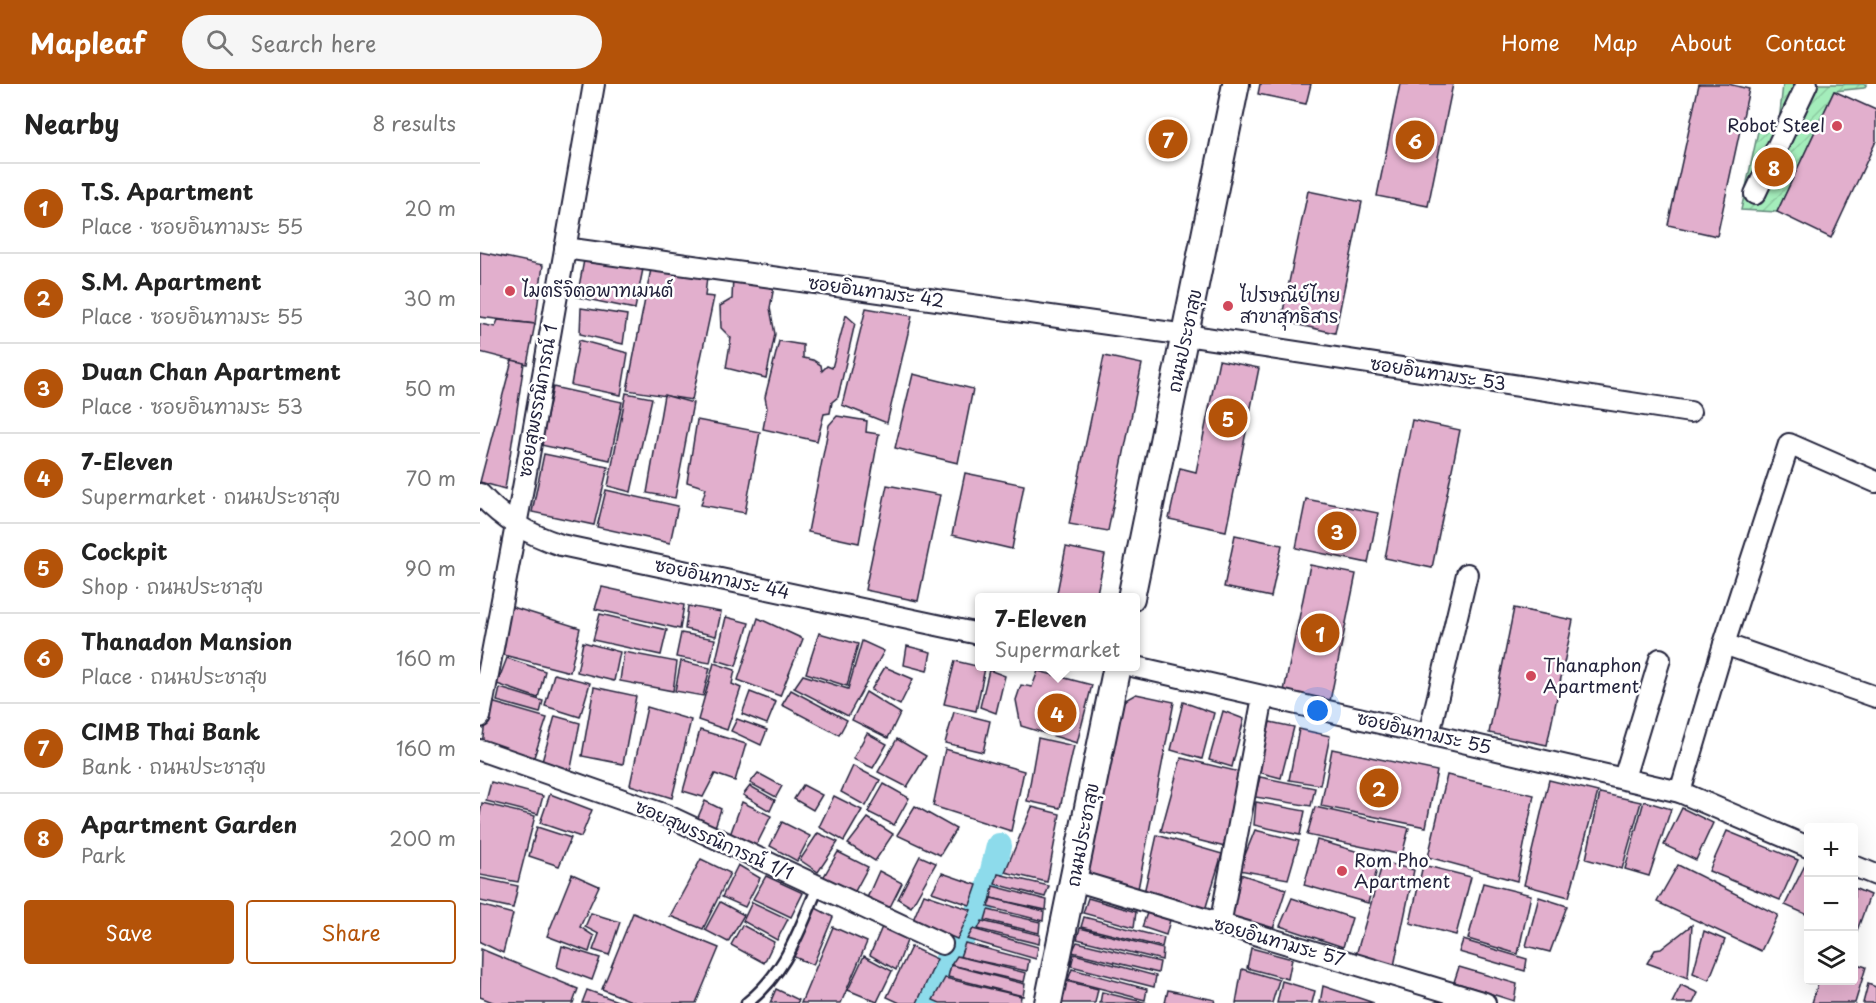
<!DOCTYPE html>
<meta charset="utf-8">
<style>
:root{--surface:#fff;--page:#f6f6f6;--text:#222;--muted:#767676;--line:#e0e0e0;--accent:#b45309}
body{margin:0;font-family:"Playpen Sans","Playpen Sans Thai",sans-serif;background:var(--page);color:var(--text)}
.controls{position:absolute;right:18px;bottom:18px;display:grid;overflow:hidden;border-radius:6px;box-shadow:0 6px 24px #0002}
.controls button{width:54px;height:54px;display:grid;place-items:center;padding:0;border:0;border-bottom:2px solid var(--line);background:var(--surface);color:var(--text);font:30px sans-serif}
.you{position:absolute;left:838px;top:627px;width:21px;height:21px;margin:-15px;border:4px solid #fff;border-radius:50%;background:#1a73e8;box-shadow:0 0 0 9px #1a73e833}
.badge{display:grid;place-items:center;width:39px;height:39px;border-radius:50%;background:var(--accent);color:#fff;font-size:20px;font-weight:700}
.pin{position:absolute;translate:-50% -50%;border:3px solid #fff;box-shadow:0 2px 6px #0006}
.popup{position:absolute;left:495px;top:509px;width:165px;height:78px;box-sizing:border-box;display:grid;place-content:center;border-radius:6px;background:var(--surface);filter:drop-shadow(0 2px 4px #0005);font-size:20px;white-space:nowrap;color:var(--muted)}
.popup b{font-size:22px;color:var(--text)}
.popup::after{content:'';position:absolute;left:50%;top:100%;margin-left:-12px;border:12px solid transparent;border-top-color:var(--surface)}
.list{margin:0;padding:0;list-style:none}
h2{display:flex;justify-content:space-between;align-items:center;height:78px;margin:0;padding:0 24px;font-size:26px}
h2 small{font-size:20px;font-weight:400;color:var(--muted)}
.list li{display:grid;grid-template-columns:39px 1fr auto;gap:18px;align-items:center;box-sizing:border-box;height:90px;padding:0 24px;border-top:2px solid var(--line)}
.list b{display:block;font-size:22px;white-space:nowrap}
.list p{margin:0;font-size:20px;white-space:nowrap;color:var(--muted)}
.list em{font-size:20px;font-style:normal;color:var(--muted)}
.actions{display:flex;gap:12px;padding:18px 24px}
.actions a{flex:1;padding:14px 0;border:2px solid var(--accent);border-radius:6px;text-align:center;font-size:21px;color:var(--accent)}
.actions .main{background:var(--accent);color:#fff}
.icon{flex:none;width:33px;height:33px;fill:none;stroke:currentColor;stroke-width:2;stroke-linecap:round;stroke-linejoin:round}
.map{position:relative;flex:none;width:1396px;height:919px;overflow:hidden}
header{display:flex;align-items:center;gap:36px;box-sizing:border-box;height:84px;padding:0 30px;background:var(--accent);color:#fff}
header strong{font-size:28px}
nav{display:flex;gap:33px;margin-inline-start:auto;font-size:21px}
.search{width:420px;height:54px;background:var(--page);display:flex;align-items:center;gap:15px;box-sizing:border-box;padding:0 21px;border-radius:33px;color:var(--muted);font-size:22px}
main{display:flex}
aside{flex:1;background:var(--surface)}
.map>svg:first-child{display:block}
</style>
<header>
<strong>Mapleaf</strong>
<div class="search"><svg class="icon" aria-label="search" viewBox="0 0 24 24"><circle cx="10" cy="10" r="6"/><path d="M15 15l6 6"/></svg>Search here</div>
<nav><a>Home</a><a>Map</a><a>About</a><a>Contact</a></nav>
</header>
<main>
<aside>
<h2>Nearby<small>8 results</small></h2>
<ul class="list">
<li><span class="badge">1</span><div><b>T.S. Apartment</b><p>Place · ซอยอินทามระ 55</p></div><em>20 m</em></li>
<li><span class="badge">2</span><div><b>S.M. Apartment</b><p>Place · ซอยอินทามระ 55</p></div><em>30 m</em></li>
<li><span class="badge">3</span><div><b>Duan Chan Apartment</b><p>Place · ซอยอินทามระ 53</p></div><em>50 m</em></li>
<li><span class="badge">4</span><div><b>7-Eleven</b><p>Supermarket · ถนนประชาสุข</p></div><em>70 m</em></li>
<li><span class="badge">5</span><div><b>Cockpit</b><p>Shop · ถนนประชาสุข</p></div><em>90 m</em></li>
<li><span class="badge">6</span><div><b>Thanadon Mansion</b><p>Place · ถนนประชาสุข</p></div><em>160 m</em></li>
<li><span class="badge">7</span><div><b>CIMB Thai Bank</b><p>Bank · ถนนประชาสุข</p></div><em>160 m</em></li>
<li><span class="badge">8</span><div><b>Apartment Garden</b><p>Park</p></div><em>200 m</em></li>
</ul>
<div class="actions"><a class="main">Save</a><a>Share</a></div>
</aside>
<div class="map">
<svg width="1396" height="919" viewBox="0 0 1396 919">
<defs>
<pattern id="garden-furrows" width="10" height="10" patternUnits="userSpaceOnUse" patternTransform="scale(1.5)"><rect width="10" height="10" fill="#a4edbb"/><path d="M-1 1l2-2M0 10L10 0M9 11l2-2" fill="none" stroke="#8dcba2"/></pattern>
</defs>
<rect width="100%" height="100%" fill="#fff"/>
<filter id="ink" filterUnits="userSpaceOnUse"><feTurbulence type="fractalNoise" baseFrequency=".0167" numOctaves="2"/><feDisplacementMap in="SourceGraphic" scale="12" xChannelSelector="R" yChannelSelector="G"/><feConvolveMatrix kernelMatrix="1 2 1 2 8 2 1 2 1" color-interpolation-filters="sRGB"/></filter>
<g filter="url(#ink)">
<polygon fill="url(#garden-furrows)" stroke="#63887b" stroke-width="1.5" points="1303,0 1387,0 1384,4 1354,7 1297,128 1261,126 1280,38 1299,39"/>
<g fill="none" stroke-linecap="round" stroke-linejoin="round">
<polyline stroke="#8ddbeb" stroke-width="26" points="445,919 453,900 506,815 519,762"/>
</g>
<g fill="#e2afcd" stroke="#22223b" stroke-width="1.5">
<polygon points="780,0 831,0 826,20 778,10"/>
<polygon points="920,0 973,0 948,122 897,112"/>
<polygon points="1219,0 1248,0 1269,5 1237,152 1188,141"/>
<polygon points="1354,7 1396,26 1396,57 1351,154 1297,128"/>
<polygon points="828,107 882,118 855,249 801,237"/>
<polygon points="0,168 63,181 55,240 0,233"/>
<polygon points="104,176 163,185 155,225 97,213"/>
<polygon points="171,185 227,192 225,212 234,213 212,316 147,306"/>
<polygon points="253,192 295,197 290,224 295,250 286,294 246,284 251,254 241,244 240,222 252,215"/>
<polygon points="101,224 147,231 143,260 100,250"/>
<polygon points="386,224 432,232 407,339 362,321"/>
<polygon points="366,231 375,239 358,313 352,318 350,329 344,330 337,357 283,345 287,324 285,313 299,257 323,261 323,274 333,276 341,281 342,287 347,282 352,284"/>
<polygon points="18,236 55,240 47,280 0,268 0,240 15,243"/>
<polygon points="99,256 148,269 141,311 91,301"/>
<polygon points="624,272 662,280 628,447 589,440"/>
<polygon points="32,276 44,279 25,405 0,398"/>
<polygon points="739,276 779,284 746,447 689,435 700,384 716,388"/>
<polygon points="433,290 493,305 478,379 415,364"/>
<polygon points="73,303 142,318 130,376 61,361"/>
<polygon points="146,309 172,314 151,408 128,402"/>
<polygon points="184,311 213,319 195,414 167,409"/>
<polygon points="357,332 387,337 386,348 399,350 379,459 328,448 349,341"/>
<polygon points="217,336 280,348 265,429 221,421 226,404 207,398"/>
<polygon points="932,336 980,346 952,484 905,474"/>
<polygon points="64,370 128,383 114,441 52,428"/>
<polygon points="485,389 544,401 532,465 472,451"/>
<polygon points="407,401 460,411 438,517 385,506"/>
<polygon points="126,406 198,422 190,459 117,443"/>
<polygon points="826,415 898,429 888,479 816,464"/>
<polygon points="755,451 802,461 791,513 744,503"/>
<polygon points="586,463 625,471 616,514 576,514"/>
<polygon points="830,481 876,490 850,617 804,607"/>
<polygon points="122,503 204,521 200,545 115,525"/>
<polygon points="26,521 100,544 90,588 16,569"/>
<polygon points="208,522 241,528 236,552 205,545"/>
<polygon points="1034,524 1093,536 1067,661 1009,649"/>
<polygon points="120,530 187,546 181,571 113,556"/>
<polygon points="246,533 269,539 256,582 236,576"/>
<polygon points="278,534 323,555 300,612 258,596"/>
<polygon points="201,549 235,555 230,579 196,573"/>
<polygon points="339,549 378,560 367,602 326,589"/>
<polygon points="382,557 404,567 368,632 314,604 323,591 368,605"/>
<polygon points="103,558 140,568 134,597 97,588"/>
<polygon points="427,562 451,568 447,587 424,581"/>
<polygon points="144,568 197,578 193,607 140,597"/>
<polygon points="27,574 65,587 58,614 17,600"/>
<polygon points="201,577 230,584 223,612 195,607"/>
<polygon points="475,577 505,584 496,627 464,620"/>
<polygon points="234,579 255,586 252,600 261,604 247,646 218,636"/>
<polygon points="405,583 433,595 420,621 391,606"/>
<polygon points="509,586 525,592 516,629 500,623"/>
<polygon points="558,587 612,601 597,659 541,642 536,616 541,601 552,603"/>
<polygon points="74,590 110,599 100,633 65,622"/>
<polygon points="114,603 156,612 143,680 102,672"/>
<polygon points="20,604 63,617 60,629 17,617"/>
<polygon points="311,606 367,636 359,651 302,621"/>
<polygon points="270,608 296,618 287,640 262,630"/>
<polygon points="386,608 420,629 408,654 372,636"/>
<polygon points="656,610 694,618 658,805 615,795 603,781 642,618"/>
<polygon points="8,617 67,634 52,679 2,660"/>
<polygon points="703,618 734,629 722,675 691,666"/>
<polygon points="167,623 211,636 192,714 150,701"/>
<polygon points="743,627 764,635 752,683 729,676"/>
<polygon points="474,628 510,637 503,668 465,659"/>
<polygon points="75,632 100,639 90,689 61,681"/>
<polygon points="257,635 287,646 281,661 251,647"/>
<polygon points="790,638 814,643 801,694 778,688"/>
<polygon points="819,645 850,652 840,701 809,696"/>
<polygon points="220,646 266,660 255,697 235,690 223,713 203,707"/>
<polygon points="387,649 407,660 393,684 373,675"/>
<polygon points="558,654 594,662 580,724 547,717"/>
<polygon points="417,655 446,672 427,703 398,688"/>
<polygon points="465,665 544,687 531,747 453,722"/>
<polygon points="852,665 957,687 946,743 841,722"/>
<polygon points="701,674 764,689 745,763 681,747"/>
<polygon points="373,682 400,696 386,722 361,708"/>
<polygon points="278,689 302,702 296,713 270,699"/>
<polygon points="967,691 1054,711 1037,797 948,773"/>
<polygon points="780,693 835,704 831,722 775,713"/>
<polygon points="1069,696 1118,708 1089,813 1044,801"/>
<polygon points="11,698 63,712 58,730 6,717"/>
<polygon points="404,700 429,714 414,741 388,728"/>
<polygon points="323,701 342,711 333,726 314,715"/>
<polygon points="270,702 295,716 290,727 263,711"/>
<polygon points="1120,709 1161,718 1142,785 1106,775"/>
<polygon points="70,710 112,726 101,753 60,739"/>
<polygon points="354,712 382,726 364,757 339,743"/>
<polygon points="225,717 241,725 234,746 216,738"/>
<polygon points="1164,717 1191,725 1169,792 1145,785"/>
<polygon points="262,718 291,732 275,764 250,751"/>
<polygon points="776,718 825,727 820,751 774,741"/>
<polygon points="2,719 55,732 38,798 0,791 0,731"/>
<polygon points="435,722 476,745 460,771 417,751"/>
<polygon points="552,723 580,730 567,798 525,788"/>
<polygon points="835,723 929,744 922,771 827,751"/>
<polygon points="1202,724 1233,739 1216,776 1184,761"/>
<polygon points="388,734 413,750 395,777 368,760"/>
<polygon points="302,738 330,752 317,777 290,762"/>
<polygon points="57,743 91,754 79,782 49,772"/>
<polygon points="775,746 819,757 808,795 759,786"/>
<polygon points="1247,747 1318,776 1300,816 1229,787"/>
<polygon points="338,749 358,758 338,788 320,776"/>
<polygon points="677,751 742,770 725,826 664,809"/>
<polygon points="837,756 900,774 888,819 824,801"/>
<polygon points="358,768 388,783 374,809 343,794"/>
<polygon points="440,772 456,779 431,823 418,815"/>
<polygon points="221,775 250,789 223,845 190,832"/>
<polygon points="903,778 934,786 914,882 876,871"/>
<polygon points="258,781 280,794 265,823 242,813"/>
<polygon points="943,781 991,793 976,851 930,839"/>
<polygon points="1198,781 1298,831 1281,867 1177,818"/>
<polygon points="1325,781 1328,783 1328,831 1305,821"/>
<polygon points="399,787 422,799 409,825 387,814"/>
<polygon points="462,789 497,801 490,821 452,808"/>
<polygon points="92,790 119,802 100,843 114,852 109,868 67,852"/>
<polygon points="518,790 569,802 565,813 515,800"/>
<polygon points="760,790 806,805 793,845 746,832"/>
<polygon points="286,792 323,809 311,833 273,815"/>
<polygon points="0,794 38,802 33,824 0,817"/>
<polygon points="1003,799 1051,811 1038,870 988,855"/>
<polygon points="513,802 567,816 566,826 511,814"/>
<polygon points="1374,804 1390,811 1375,852 1374,851"/>
<polygon points="444,810 491,826 477,855 433,836"/>
<polygon points="1059,813 1087,822 1070,868 1046,862"/>
<polygon points="511,814 564,827 563,837 508,823"/>
<polygon points="608,814 656,828 654,843 603,829"/>
<polygon points="812,814 872,834 863,863 800,842"/>
<polygon points="240,818 264,831 248,858 225,846"/>
<polygon points="272,818 308,835 297,856 263,837"/>
<polygon points="0,821 33,830 23,869 0,858"/>
<polygon points="330,821 353,833 333,881 310,871"/>
<polygon points="508,826 560,838 559,849 505,836"/>
<polygon points="111,829 140,838 129,871 113,866 119,850 105,843"/>
<polygon points="153,829 239,864 216,919 156,919 122,905"/>
<polygon points="667,829 690,836 686,851 662,843"/>
<polygon points="604,833 684,854 682,863 601,843"/>
<polygon points="502,837 560,851 559,860 498,845"/>
<polygon points="262,841 294,858 284,879 251,861"/>
<polygon points="1212,841 1208,894 1167,879 1175,866 1181,865"/>
<polygon points="353,843 387,858 361,919 321,919"/>
<polygon points="402,843 428,854 416,886 390,871"/>
<polygon points="600,844 683,865 682,876 597,855"/>
<polygon points="493,845 558,863 556,875 487,855"/>
<polygon points="1224,847 1245,856 1229,896 1213,889"/>
<polygon points="983,856 1047,875 1045,887 979,868"/>
<polygon points="597,858 680,878 678,889 592,868"/>
<polygon points="485,859 549,876 547,887 480,873"/>
<polygon points="82,862 120,874 112,896 77,883"/>
<polygon points="431,863 457,875 437,919 420,919 407,913"/>
<polygon points="771,864 812,875 808,895 767,884"/>
<polygon points="1,865 98,905 93,919 15,919 0,913"/>
<polygon points="594,870 676,892 674,903 591,882"/>
<polygon points="384,872 412,887 397,918 368,906"/>
<polygon points="477,872 546,889 544,898 471,881"/>
<polygon points="1374,879 1386,883 1375,919 1332,919 1339,896 1374,896"/>
<polygon points="471,881 545,900 543,912 468,893"/>
<polygon points="979,883 1037,900 1034,917 974,898"/>
<polygon points="592,885 667,905 665,916 588,896"/>
<polygon points="762,885 799,896 792,919 756,919"/>
<polygon points="465,894 541,912 540,919 460,919 453,916"/>
<polygon points="582,896 618,905 615,919 577,919"/>
<polygon points="802,897 835,907 832,919 797,919"/>
<polygon points="1388,900 1396,903 1396,919 1383,919"/>
<polygon points="1201,901 1218,909 1213,919 1192,919"/>
<polygon points="843,902 894,919 840,919"/>
<polygon points="296,905 319,916 317,919 290,919"/>
<polygon points="107,906 143,919 102,919"/>
<polygon points="688,906 735,916 734,919 685,919"/>
<polygon points="622,908 667,919 620,919"/>
</g>
<g fill="none" stroke-linecap="round" stroke-linejoin="round">
<g stroke="#22223b" stroke-width="15">
<path id="service" d="M267 919C307 887 318 848 338 803"/>
</g>
<g stroke="#22223b" stroke-width="24">
<g id="minor">
<polyline points="1275,110 1327,0"/>
<polyline points="85,164 706,251 1210,328"/>
<path d="M0 410C23 436 48 450 81 461L499 550"/>
<polyline points="1244,560 1396,613"/>
<polyline points="652,582 1200,708 1328,763"/>
<polyline points="0,633 46,388 114,0"/>
<polyline points="949,650 987,490"/>
<polyline points="0,666 186,731 462,860"/>
<polyline points="1144,694 1180,575"/>
<polyline points="1200,708 1244,560 1309,360 1396,398"/>
<polyline points="1374,782 1396,791"/>
<polyline points="594,796 1005,919"/>
<polyline points="740,841 783,613"/>
</g>
</g>
<g stroke="#22223b" stroke-width="30">
<g id="tertiary">
<polyline points="651,514 756,0"/>
<polyline points="568,919 637,582"/>
</g>
</g>
<use href="#service" stroke="#fff" stroke-width="10"/>
<use href="#minor" stroke="#fff" stroke-width="20"/>
<use href="#tertiary" stroke="#fff" stroke-width="26"/>
</g>
</g>
<g fill="#d1495b" stroke="#fff" stroke-width="2">
<circle cx="1357" cy="42" r="6"/>
<circle cx="30" cy="207" r="6"/>
<circle cx="748" cy="222" r="6"/>
<circle cx="1051" cy="592" r="6"/>
<circle cx="862" cy="787" r="6"/>
</g>
<g text-anchor="middle" stroke-width="5" stroke-linejoin="round" paint-order="stroke">
<g font-size="18" fill="#22223b" stroke="#fff" text-anchor="start">
<text x="1345" y="48" text-anchor="end">Robot Steel</text>
<text x="42" y="213">ไมตรีจิตอพาทเมนต์</text>
<text x="760" y="218">ไปรษณีย์ไทย<tspan x="760" dy="21">สาขาสุทธิสาร</tspan></text>
<text x="1063" y="588">Thanaphon<tspan x="1063" dy="21">Apartment</tspan></text>
<text x="874" y="783">Rom Pho<tspan x="874" dy="21">Apartment</tspan></text>
</g>
<g font-size="18" fill="#22223b" stroke="#fff">
<text transform="translate(396 208) rotate(8)" y="6">ซอยอินทามระ 42</text>
<text transform="translate(705 257) rotate(-78)" y="6">ถนนประชาสุข</text>
<text transform="translate(958 290) rotate(9)" y="6">ซอยอินทามระ 53</text>
<text transform="translate(58 317) rotate(-80)" y="6">ซอยสุพรรณิการณ์ 1</text>
<text transform="translate(242 495) rotate(12)" y="6">ซอยอินทามระ 44</text>
<text transform="translate(944 649) rotate(13)" y="6">ซอยอินทามระ 55</text>
<text transform="translate(603 751) rotate(-79)" y="6">ถนนประชาสุข</text>
<text transform="translate(234 756) rotate(24)" y="6">ซอยสุพรรณิการณ์ 1/1</text>
<text transform="translate(799 858) rotate(16)" y="6">ซอยอินทามระ 57</text>
</g>
</g>
</svg>
<div class="controls">
<button>+</button>
<button>−</button>
<button><svg class="icon" aria-label="layers" viewBox="0 0 24 24"><path d="M12 4l9 5-9 5-9-5zM3 14l9 5 9-5"/></svg></button>
</div>
<div class="you"></div>
<div class="pin badge" style="left:840px;top:549px">1</div>
<div class="pin badge" style="left:899px;top:704px">2</div>
<div class="pin badge" style="left:857px;top:447px">3</div>
<div class="pin badge" style="left:577px;top:629px">4</div>
<div class="popup"><b>7-Eleven</b>Supermarket</div>
<div class="pin badge" style="left:748px;top:334px">5</div>
<div class="pin badge" style="left:935px;top:56px">6</div>
<div class="pin badge" style="left:688px;top:55px">7</div>
<div class="pin badge" style="left:1294px;top:83px">8</div>
</div>
</main>
